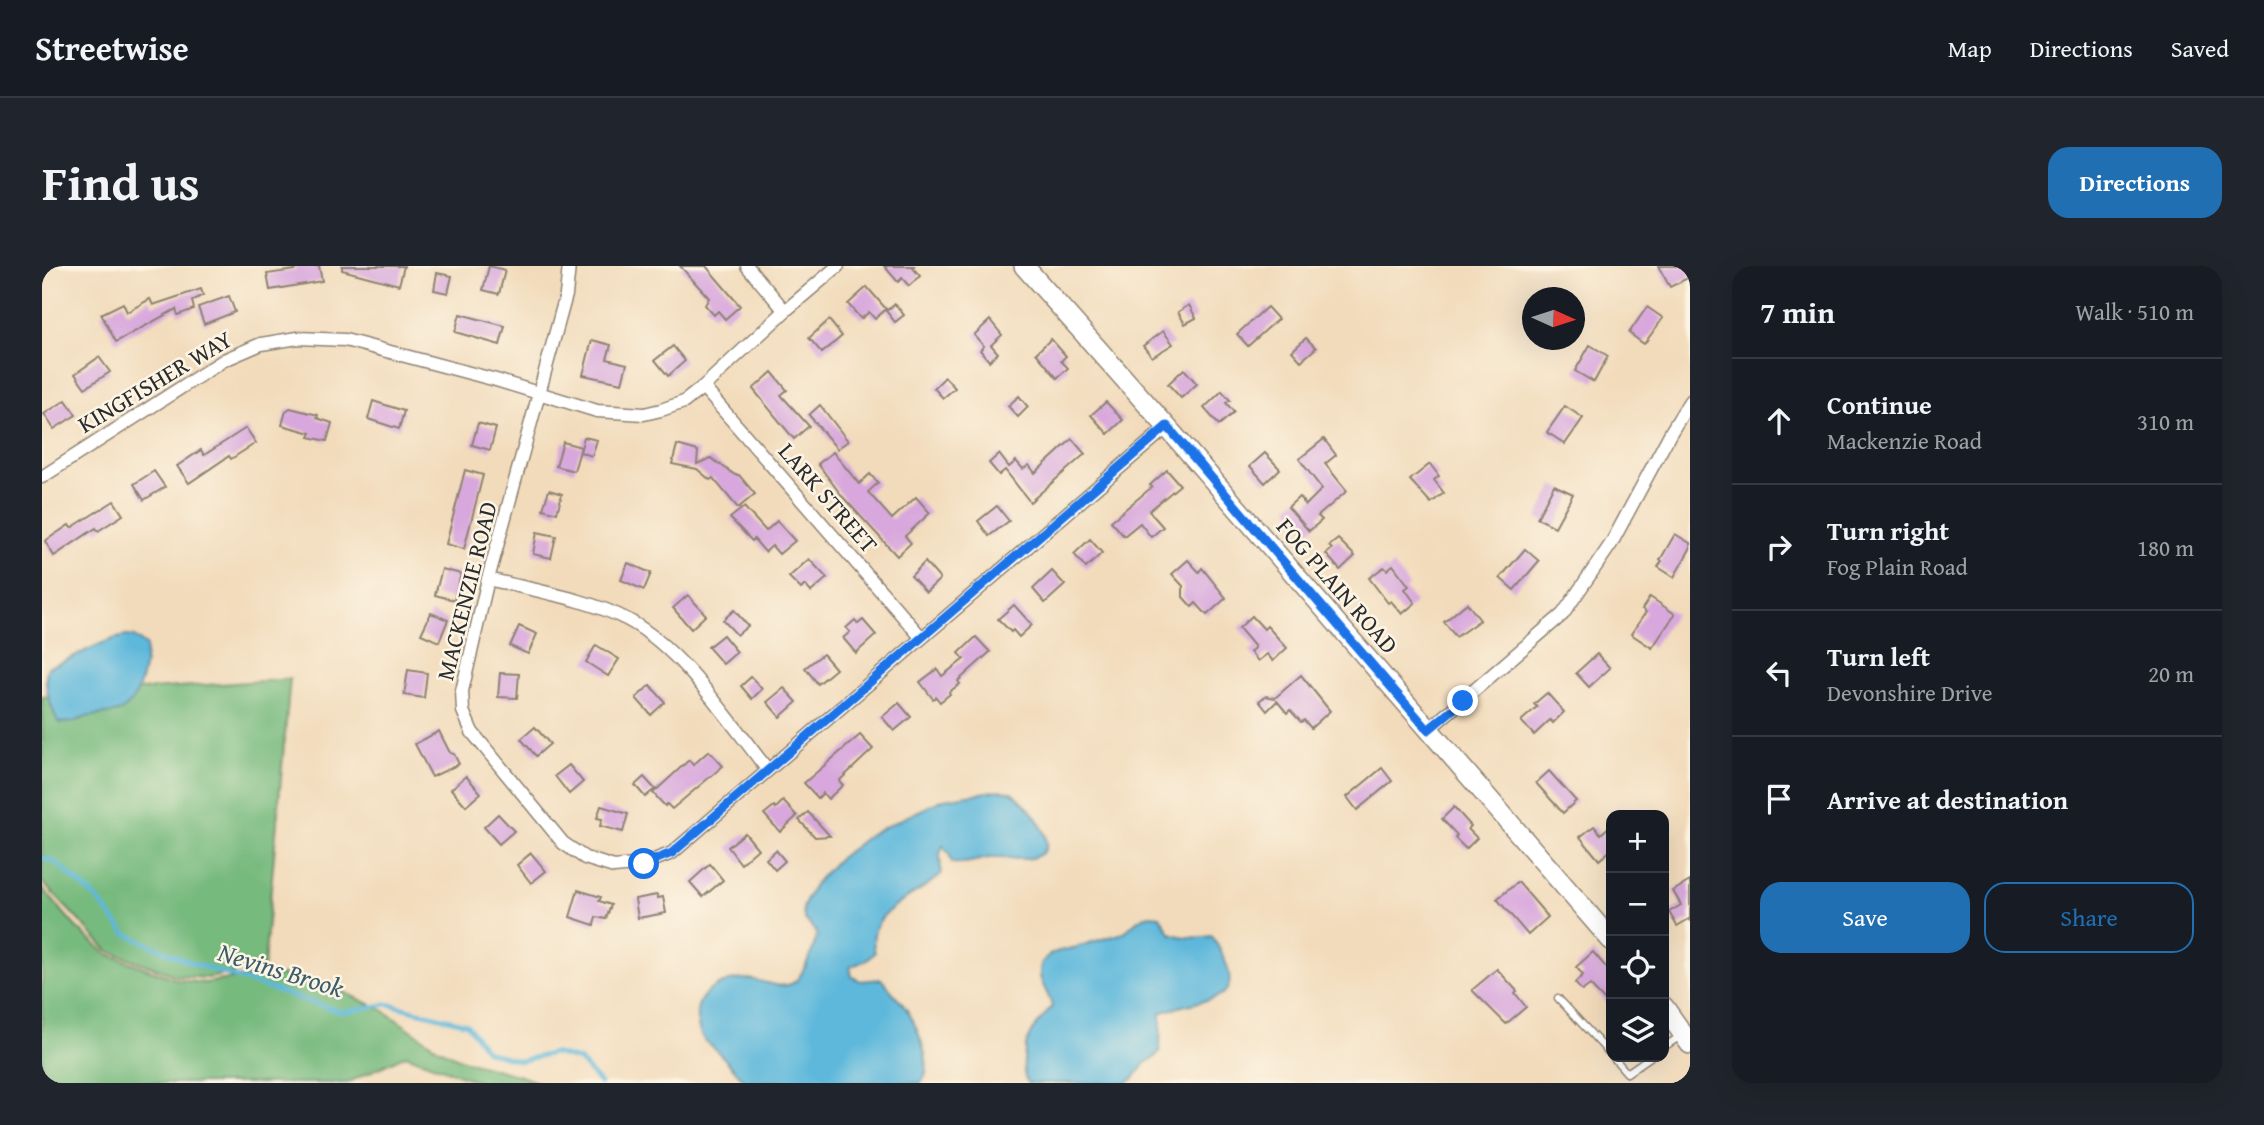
<!DOCTYPE html>
<meta charset="utf-8">
<style>
:root{--surface:#171b24;--page:#20242c;--text:#f1f3f6;--muted:#9ea1a6;--line:#363941;--accent:#1f6fb2}
body{margin:0;font-family:"Gentium Book Plus",serif;background:var(--page);color:var(--text)}
.controls{position:absolute;right:21px;bottom:21px;display:grid;overflow:hidden;border-radius:14px;box-shadow:0 7px 28px #0002}
.controls button{width:63px;height:63px;display:grid;place-items:center;padding:0;border:0;border-bottom:2px solid var(--line);background:var(--surface);color:var(--text);font:35px sans-serif}
.compass{position:absolute;left:1480px;top:21px;width:63px;height:63px;border-radius:50%;background:var(--surface);box-shadow:0 7px 28px #0002;rotate:93deg}
.stop{position:absolute;width:21px;height:21px;margin:-16px;border:5px solid #1a73e8;border-radius:50%;background:#fff}
.stop.end{background:#1a73e8;border-color:#fff;box-shadow:0 2px 7px #0008}
.list{margin:0;padding:0;list-style:none}
h2{display:flex;justify-content:space-between;align-items:center;height:91px;margin:0;padding:0 28px;font-size:30px}
h2 small{font-size:23px;font-weight:400;color:var(--muted)}
.list li{display:grid;grid-template-columns:46px 1fr auto;gap:21px;align-items:center;box-sizing:border-box;height:126px;padding:0 28px;border-top:2px solid var(--line)}
.list b{display:block;font-size:26px;white-space:nowrap}
.list p{margin:0;font-size:23px;white-space:nowrap;color:var(--muted)}
.list em{font-size:23px;font-style:normal;color:var(--muted)}
.actions{display:flex;gap:14px;padding:21px 28px}
.actions a{flex:1;padding:16px 0;border:2px solid var(--accent);border-radius:21px;text-align:center;font-size:24px;color:var(--accent)}
.actions .main{background:var(--accent);color:#fff}
.icon{flex:none;width:38px;height:38px;fill:none;stroke:currentColor;stroke-width:2;stroke-linecap:round;stroke-linejoin:round}
.map{position:relative;flex:none;width:1648px;height:817px;overflow:hidden;border-radius:21px}
header{display:flex;align-items:center;gap:42px;box-sizing:border-box;height:98px;padding:0 35px;background:var(--surface);border-bottom:2px solid var(--line)}
header strong{font-size:33px}
nav{display:flex;gap:38px;margin-inline-start:auto;font-size:24px}
.intro{display:flex;align-items:center;justify-content:space-between;box-sizing:border-box;height:168px;padding:0 42px}
h1{margin:0;font-size:49px}
.button{padding:18px 32px;border-radius:21px;background:var(--accent);color:#fff;font-size:24px;font-weight:700}
main{display:flex;gap:42px;padding:0 42px}
aside{flex:1;background:var(--surface);border-radius:21px;box-shadow:0 7px 28px #0002}
.map>svg:first-child{display:block}
</style>
<header>
<strong>Streetwise</strong>
<nav><a>Map</a><a>Directions</a><a>Saved</a></nav>
</header>
<div class="intro"><h1>Find us</h1><a class="button">Directions</a></div>
<main>
<div class="map">
<svg width="1648" height="817" viewBox="0 0 1648 817">
<rect width="100%" height="100%" fill="#fcf5e5"/>
<filter id="ink" filterUnits="userSpaceOnUse"><feTurbulence type="fractalNoise" baseFrequency=".0143" numOctaves="2"/><feDisplacementMap in="SourceGraphic" scale="14" xChannelSelector="R" yChannelSelector="G"/><feConvolveMatrix kernelMatrix="1 2 1 2 8 2 1 2 1" color-interpolation-filters="sRGB"/></filter>
<filter id="wash" filterUnits="userSpaceOnUse"><feTurbulence type="fractalNoise" baseFrequency=".00686" numOctaves="4" result="noise"/><feDisplacementMap in="SourceGraphic" scale="28" xChannelSelector="R" yChannelSelector="G"/><feGaussianBlur stdDeviation="1.57" result="paint"/><feColorMatrix in="noise" values="0 0 0 0 0 0 0 0 0 0 0 0 0 0 0 0 0 1.4 0 .05"/><feComposite in="paint" operator="in"/></filter>
<g filter="url(#wash)">
<rect width="100%" height="100%" fill="#f2dbbb"/>
<g fill="#77ba7e" stroke="#517254" stroke-width="2">
<polygon points="248,413 222,700 167,712 135,710 66,685 0,616 0,431"/>
<polygon points="0,622 35,662 65,688 136,714 163,717 207,710 248,709 286,719 339,743 397,783 423,795 479,810 497,817 439,817 364,789 305,817 0,817"/>
</g>
<g fill="#5db8db" stroke="#447283" stroke-width="2">
<path d="M84 370 92 371 104 379V383C103 402 97 439 76 446 67 448 57 449 48 450 37 453 28 459 16 456 9 441 0 418 6 401 34 393 55 375 84 370Z"/>
<path d="M958 524C960 525 967 525 969 526 982 533 1016 573 1000 587 988 598 962 590 947 592 934 594 923 599 910 597L907 588 901 580 898 588 899 608C874 633 821 643 833 687L825 694 808 701 810 711 819 715 839 713C848 723 857 733 865 744 874 759 895 805 878 817L704 816C695 807 687 797 678 788 674 783 667 779 662 774 658 768 656 761 655 754 652 725 681 713 706 713 720 714 736 723 749 718 760 714 774 679 775 667L762 652 761 642 771 620 794 595 830 567 902 533Z"/>
<path d="M1108 649 1118 650 1128 667C1144 673 1154 672 1170 670 1215 744 1166 727 1119 747L1118 785 1112 792 1103 797 1092 812 1085 817H986C981 810 981 803 982 795 983 768 994 760 1010 741 1008 727 994 715 999 700 1004 684 1022 685 1035 681 1047 677 1059 673 1072 670 1092 665 1089 653 1108 649Z"/>
</g>
<g fill="none" stroke-linecap="round" stroke-linejoin="round">
<polyline stroke="#5db8db" stroke-width="4.5" points="0,592 12,595 54,632 84,668 150,697 299,746 346,738 425,758 444,785 478,795 511,787 537,794 558,817"/>
</g>
<g id="blocks">
<g fill="#d8a7dd">
<polygon points="252,0 277,0 280,15 228,24 225,8 253,4"/>
<polygon points="300,0 362,0 357,19 300,4"/>
<polygon points="447,0 463,4 457,28 441,24"/>
<polygon points="638,0 664,0 698,40 683,53 676,45 672,49 663,39 667,32"/>
<polygon points="842,0 872,0 871,2 878,10 867,20 860,12 856,16"/>
<polygon points="1616,0 1648,0 1648,11 1628,21"/>
<polygon points="395,7 410,10 406,27 392,24"/>
<polygon points="825,21 844,43 833,53 827,46 819,53 806,38"/>
<polygon points="159,23 161,29 150,35 152,43 136,49 134,43 74,76 59,48 81,37 85,46 108,33 111,39"/>
<polygon points="187,30 193,46 162,58 156,41"/>
<polygon points="853,38 862,49 853,56 844,45"/>
<polygon points="1147,39 1154,52 1143,58 1136,46"/>
<polygon points="1225,41 1236,53 1206,80 1195,68"/>
<polygon points="1605,41 1621,52 1602,78 1587,67"/>
<polygon points="418,48 463,60 458,79 413,66"/>
<polygon points="787,54 800,70 780,87 767,72"/>
<polygon points="948,54 960,69 949,79 956,87 947,95 938,84 942,80 932,69"/>
<polygon points="1121,65 1131,78 1110,91 1101,80"/>
<polygon points="1264,72 1274,82 1259,95 1250,85"/>
<polygon points="1009,73 1024,90 1019,95 1026,102 1015,112 994,87"/>
<polygon points="550,74 569,79 565,93 585,98 580,117 541,109"/>
<polygon points="1548,79 1566,90 1552,116 1533,105"/>
<polygon points="631,80 643,95 626,110 613,94"/>
<polygon points="57,91 68,106 43,122 33,108"/>
<polygon points="1142,103 1155,118 1139,132 1126,118"/>
<polygon points="730,106 745,124 739,129 767,160 752,173 711,123"/>
<polygon points="903,111 913,122 901,132 892,122"/>
<polygon points="1180,125 1188,134 1184,137 1192,146 1177,159 1162,142"/>
<polygon points="977,130 986,141 976,151 966,140"/>
<polygon points="24,134 34,149 12,163 2,148"/>
<polygon points="331,135 362,145 357,163 326,153"/>
<polygon points="1064,136 1081,154 1066,168 1049,149"/>
<polygon points="778,139 806,175 795,183 767,149"/>
<polygon points="1523,140 1541,152 1523,178 1505,166"/>
<polygon points="248,142 276,149 275,152 290,157 285,175 267,171 269,167 240,159 244,145"/>
<polygon points="436,157 454,162 448,184 430,179"/>
<polygon points="204,162 214,177 189,193 187,190 147,217 135,200 159,184 162,189"/>
<polygon points="542,171 555,174 550,190 538,186"/>
<polygon points="1030,173 1043,188 988,236 963,204 957,209 947,197 957,188 967,201 974,195 981,203 987,199 993,207"/>
<polygon points="1282,173 1294,189 1283,198 1305,225 1276,250 1280,254 1267,265 1246,241 1257,231 1264,239 1280,223 1257,193"/>
<polygon points="521,176 539,181 532,205 514,200"/>
<polygon points="635,179 656,185 655,198 669,192 693,209 697,209 713,228 696,242 671,212 668,214 655,203 630,198"/>
<polygon points="791,186 817,218 828,208 836,217 826,226 850,253 874,231 888,247 863,270 869,277 855,290 800,230 776,198"/>
<polygon points="1223,187 1238,203 1223,217 1208,200"/>
<polygon points="1388,198 1397,210 1392,214 1402,227 1389,237 1368,214"/>
<polygon points="423,204 441,209 422,283 404,278"/>
<polygon points="1125,204 1138,219 1107,245 1121,261 1109,271 1098,257 1082,270 1069,255 1110,221 1108,219"/>
<polygon points="112,205 123,221 102,234 92,218"/>
<polygon points="1512,219 1531,228 1513,261 1495,252"/>
<polygon points="507,224 520,228 515,247 501,243"/>
<polygon points="72,235 81,249 56,265 54,262 12,290 3,275 27,259 29,262"/>
<polygon points="955,240 967,255 947,270 936,255"/>
<polygon points="702,241 724,265 735,255 753,275 737,288 730,280 723,286 712,273 710,275 688,252"/>
<polygon points="495,266 514,270 509,292 491,288"/>
<polygon points="1633,268 1648,277 1648,283 1632,311 1616,301 1620,295 1618,294"/>
<polygon points="1048,273 1060,287 1044,302 1032,288"/>
<polygon points="1296,273 1313,290 1298,304 1284,288 1290,283 1287,280"/>
<polygon points="1483,283 1497,295 1472,324 1458,312"/>
<polygon points="767,293 785,312 769,326 763,319 759,323 747,311"/>
<polygon points="1146,294 1157,306 1160,302 1184,332 1165,349 1154,337 1150,341 1141,331 1141,320 1130,308"/>
<polygon points="883,296 898,313 884,326 869,310"/>
<polygon points="586,297 609,307 602,324 579,314"/>
<polygon points="1351,299 1367,320 1363,323 1373,337 1360,348 1349,335 1346,337 1327,312 1342,301 1345,304"/>
<polygon points="400,303 419,308 412,334 393,329"/>
<polygon points="1010,305 1023,319 1003,337 991,323"/>
<polygon points="646,329 664,349 649,363 631,342"/>
<polygon points="1608,331 1633,348 1610,382 1589,368 1604,346 1600,343"/>
<polygon points="1425,337 1438,354 1414,371 1402,356"/>
<polygon points="972,339 990,359 977,371 971,364 969,366 956,353"/>
<polygon points="692,344 706,360 695,369 681,354"/>
<polygon points="389,347 406,354 397,376 379,368"/>
<polygon points="1210,350 1222,363 1225,360 1245,382 1231,395 1225,388 1216,395 1208,386 1213,381 1197,362"/>
<polygon points="813,354 816,358 821,354 834,369 814,387 801,372 808,366 804,362"/>
<polygon points="477,360 495,368 486,388 468,380"/>
<polygon points="681,369 695,386 681,398 666,381"/>
<polygon points="934,371 948,386 916,415 918,418 907,426 908,428 898,436 894,431 891,433 878,416 895,403 900,410 922,393 917,387"/>
<polygon points="554,379 577,393 566,410 544,396"/>
<polygon points="781,388 794,403 776,418 763,402"/>
<polygon points="1555,388 1568,402 1547,421 1534,407"/>
<polygon points="366,404 385,407 382,432 362,429"/>
<polygon points="458,407 477,408 475,432 456,431"/>
<polygon points="1259,409 1288,445 1269,462 1262,454 1259,456 1248,444 1245,447 1235,435 1225,445 1217,435 1224,430 1233,432"/>
<polygon points="709,411 720,423 710,433 699,420"/>
<polygon points="608,419 623,436 609,449 594,432"/>
<polygon points="742,422 755,436 738,451 725,436"/>
<polygon points="1505,427 1522,446 1511,457 1508,454 1492,469 1479,455 1495,441 1492,438"/>
<polygon points="857,437 869,451 852,465 840,451"/>
<polygon points="493,461 508,478 494,490 479,473"/>
<polygon points="397,465 408,487 412,488 417,498 390,511 373,478"/>
<polygon points="818,469 831,483 797,515 801,519 786,533 781,527 776,532 762,517"/>
<polygon points="667,485 681,500 630,543 625,538 623,540 611,527 647,494 651,499"/>
<polygon points="527,499 541,516 527,528 513,510"/>
<polygon points="1340,502 1350,515 1315,544 1305,531"/>
<polygon points="1507,505 1534,535 1521,547 1494,517"/>
<polygon points="424,510 439,527 424,540 409,523"/>
<polygon points="602,511 613,523 603,531 593,519"/>
<polygon points="741,535 755,550 738,566 722,548 732,540 734,542"/>
<polygon points="559,540 586,548 581,566 558,560 560,553 555,552"/>
<polygon points="1412,541 1429,560 1426,563 1435,572 1424,583 1413,572 1415,569 1400,553"/>
<polygon points="766,546 788,570 773,571 757,554"/>
<polygon points="456,548 472,565 457,578 442,561"/>
<polygon points="1569,559 1569,584 1557,594 1538,571 1552,560 1559,568"/>
<polygon points="703,567 716,583 699,598 686,581"/>
<polygon points="734,584 743,595 733,604 724,593"/>
<polygon points="489,587 504,605 489,617 475,599"/>
<polygon points="668,598 681,614 661,631 648,616"/>
<polygon points="1648,615 1648,654 1647,653 1635,660 1627,646 1639,639 1631,625"/>
<polygon points="1476,616 1506,651 1486,669 1455,633"/>
<polygon points="536,624 559,631 557,635 569,639 564,653 554,651 552,659 528,651"/>
<polygon points="615,629 616,632 621,631 624,647 596,652 593,633"/>
<polygon points="1551,686 1569,707 1569,741 1548,719 1540,725 1533,717 1541,709 1534,701"/>
<polygon points="1455,703 1475,725 1473,727 1484,741 1464,758 1430,724"/>
</g>
</g>
</g>
<g filter="url(#ink)">
<use href="#blocks" fill-opacity="0" stroke="#8e8373" stroke-width="2"/>
<g fill="none" stroke-linecap="round" stroke-linejoin="round">
<g stroke="#8e8373" stroke-width="9">
<g id="lane">
<polyline points="1516,732 1569,789"/>
<polyline points="1622,781 1640,769"/>
<polyline points="1571,791 1585,807 1608,791"/>
</g>
</g>
<g stroke="#8e8373" stroke-width="15">
<g id="street">
<polyline points="527,0 524,29 446,313 420,425 421,445 430,466 521,577 543,592 572,601 602,598 630,587 1125,161"/>
<polyline points="705,0 743,45"/>
<polyline points="661,121 879,371"/>
<polyline points="0,211 182,94 219,78 256,72 303,74 454,114 555,145 602,148 619,144 642,136 661,121 743,45 796,0"/>
<path d="M446 313C490 324 547 333 586 354 640 383 687 455 725 503"/>
<polyline points="1386,464 1521,348 1569,278 1629,166 1648,135"/>
</g>
</g>
<g stroke="#8e8373" stroke-width="22">
<g id="secondary">
<polyline points="982,0 1125,161 1569,674"/>
<polyline points="1622,741 1648,778"/>
</g>
</g>
<use href="#lane" stroke="#fff" stroke-width="6"/>
<use href="#street" stroke="#fff" stroke-width="12"/>
<use href="#secondary" stroke="#fff" stroke-width="19"/>
</g>
</g>
<g fill="none" stroke-linecap="round" stroke-linejoin="round" filter="url(#ink)">
<polyline stroke="#1a73e8" stroke-width="9" points="602,598 630,587 1125,160 1386,464 1421,435"/>
</g>
<g text-anchor="middle" stroke-width="5" stroke-linejoin="round" paint-order="stroke">
<g font-size="24" fill="#2b2b2b" stroke="#fcf5e5">
<text transform="translate(113 116) rotate(-31)" y="8">KINGFISHER WAY</text>
<text transform="translate(786 232) rotate(49)" y="8">LARK STREET</text>
<text transform="translate(1295 320) rotate(49)" y="8">FOG PLAIN ROAD</text>
<text transform="translate(425 325) rotate(-76)" y="8">MACKENZIE ROAD</text>
</g>
<g font-size="26" font-style="italic" fill="#3c5c69" stroke="#fcf5e5">
<text transform="translate(239 704) rotate(17)" y="9">Nevins Brook</text>
</g>
</g>
</svg>
<div class="controls">
<button>+</button>
<button>−</button>
<button><svg class="icon" aria-label="locate" viewBox="0 0 24 24"><circle cx="12" cy="12" r="6"/><path d="M12 2v4M12 18v4M2 12h4M18 12h4"/></svg></button>
<button><svg class="icon" aria-label="layers" viewBox="0 0 24 24"><path d="M12 4l9 5-9 5-9-5zM3 14l9 5 9-5"/></svg></button>
</div>
<svg class="compass" viewBox="-18 -18 36 36"><path d="M0-13l5 13h-10z" fill="#e53935"/><path d="M0 13l5-13h-10z" fill="#9ea1a6"/></svg>
<div class="stop" style="left:602px;top:598px"></div>
<div class="stop end" style="left:1421px;top:435px"></div>
</div>
<aside>
<h2>7 min<small>Walk · 510 m</small></h2>
<ul class="list">
<li><svg class="icon" aria-label="ahead" viewBox="0 0 24 24"><path d="M12 20V5M6 11l6-6 6 6"/></svg><div><b>Continue</b><p>Mackenzie Road</p></div><em>310 m</em></li>
<li><svg class="icon" aria-label="right" viewBox="0 0 24 24"><path d="M7 20v-9h11M14 6l5 5-5 5"/></svg><div><b>Turn right</b><p>Fog Plain Road</p></div><em>180 m</em></li>
<li><svg class="icon" aria-label="left" viewBox="0 0 24 24"><path d="M17 20v-9H6M10 6l-5 5 5 5"/></svg><div><b>Turn left</b><p>Devonshire Drive</p></div><em>20 m</em></li>
<li><svg class="icon" aria-label="arrive" viewBox="0 0 24 24"><path d="M6 21V4h12l-3 4 3 4H6"/></svg><div><b>Arrive at destination</b></div></li>
</ul>
<div class="actions"><a class="main">Save</a><a>Share</a></div>
</aside>
</main>
